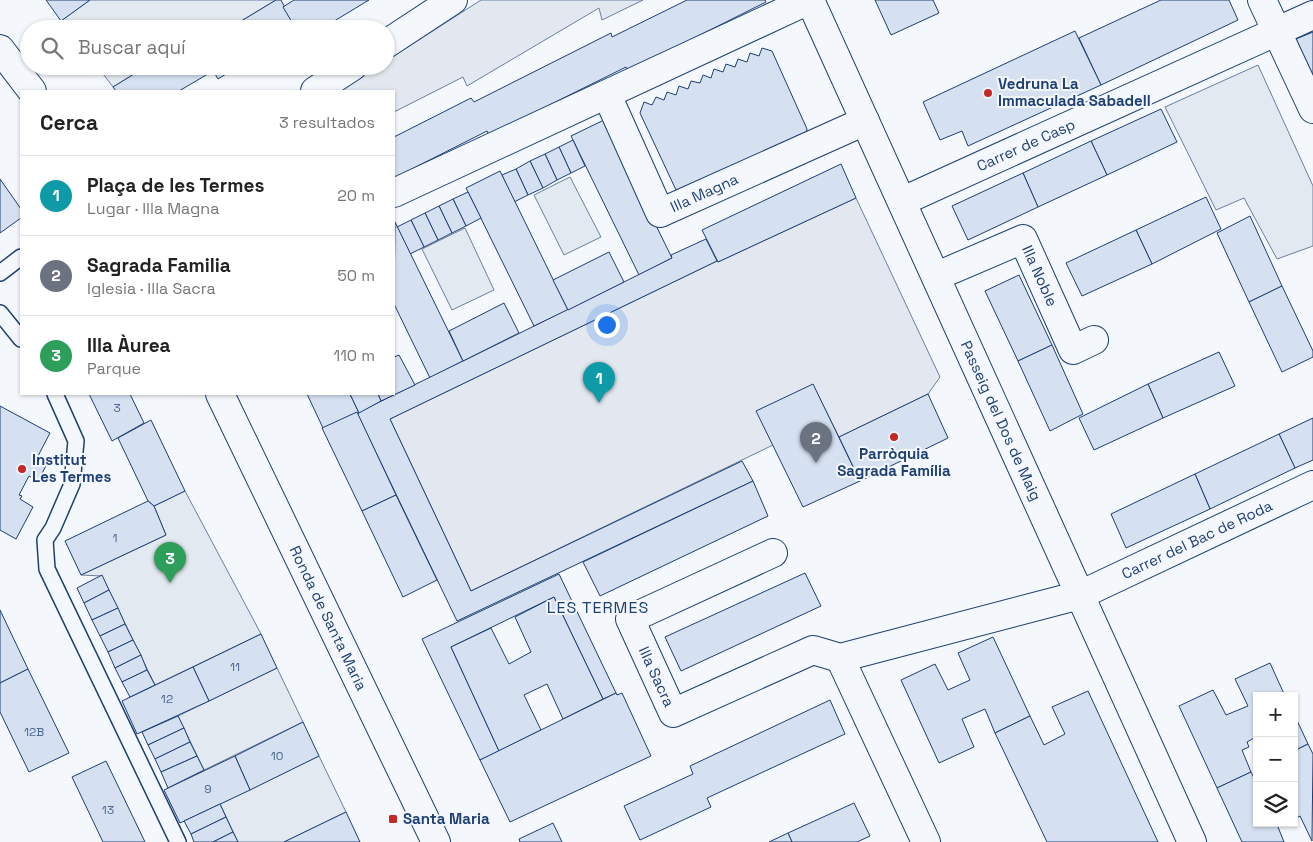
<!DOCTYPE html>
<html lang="es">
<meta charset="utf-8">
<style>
:root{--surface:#fff;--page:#f2f2f2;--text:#222;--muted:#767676;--line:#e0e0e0;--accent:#c62828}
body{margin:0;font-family:"Space Grotesk",sans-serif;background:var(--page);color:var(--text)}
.controls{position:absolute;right:15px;bottom:15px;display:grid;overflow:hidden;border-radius:0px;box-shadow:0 1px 4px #0004}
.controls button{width:45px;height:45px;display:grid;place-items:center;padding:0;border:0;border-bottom:1px solid var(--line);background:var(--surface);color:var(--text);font:25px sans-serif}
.you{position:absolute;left:606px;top:324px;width:18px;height:18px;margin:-12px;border:4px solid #fff;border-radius:50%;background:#1a73e8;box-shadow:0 0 0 8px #1a73e833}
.badge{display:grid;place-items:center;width:32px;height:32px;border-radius:50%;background:var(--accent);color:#fff;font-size:16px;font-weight:700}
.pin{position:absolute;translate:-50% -41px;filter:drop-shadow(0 1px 2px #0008)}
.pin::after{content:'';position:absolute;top:26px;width:18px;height:15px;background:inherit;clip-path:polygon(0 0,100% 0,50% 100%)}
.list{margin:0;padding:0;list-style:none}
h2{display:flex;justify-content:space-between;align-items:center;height:65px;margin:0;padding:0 20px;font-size:21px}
h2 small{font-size:16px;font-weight:400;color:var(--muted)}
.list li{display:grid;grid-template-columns:32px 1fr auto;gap:15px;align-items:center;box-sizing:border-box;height:80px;padding:0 20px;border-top:1px solid var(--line)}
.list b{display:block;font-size:19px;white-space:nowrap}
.list p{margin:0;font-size:16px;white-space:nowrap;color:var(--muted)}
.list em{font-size:16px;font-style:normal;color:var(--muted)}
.icon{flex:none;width:28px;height:28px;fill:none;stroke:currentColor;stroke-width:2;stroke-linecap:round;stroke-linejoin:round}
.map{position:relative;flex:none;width:1313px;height:842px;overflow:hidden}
.search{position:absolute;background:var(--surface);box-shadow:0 1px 4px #0004;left:20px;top:20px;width:375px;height:55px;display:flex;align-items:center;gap:12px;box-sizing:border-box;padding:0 18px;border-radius:28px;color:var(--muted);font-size:19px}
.panel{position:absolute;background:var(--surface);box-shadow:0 1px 4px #0004;left:20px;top:90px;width:375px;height:305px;border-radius:0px}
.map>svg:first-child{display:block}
</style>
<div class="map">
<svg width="1313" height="842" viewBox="0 0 1313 842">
<rect width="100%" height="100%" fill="#f4f7fb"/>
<g fill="#e3e9f0" stroke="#687fa3">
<polygon points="90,0 276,0 228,29 67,29 61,21"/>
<polygon points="1258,65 1313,186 1313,246 1277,259 1244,198 1216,210 1165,107"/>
<polygon points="97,66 147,66 113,87"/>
<polygon points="570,177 601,237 564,255 534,195"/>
<polygon points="465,228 494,290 452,310 422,249"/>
<polygon points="185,491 261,634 155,685 102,576 81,575 166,535 154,506"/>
<polygon points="277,668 303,722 204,770 178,716"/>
<polygon points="319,756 346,812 284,842 238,842 220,804"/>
</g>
<g fill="#e3e8f0" stroke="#687fa3">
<polygon points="481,0 643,0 602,20 599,8 467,86 463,77 394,112 394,91 339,91 378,66 386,66 386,61"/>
<polygon points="856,198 940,377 928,394 839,437 813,385 773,445 471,591 390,419 717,261 718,262"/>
</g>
<g fill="#d5e0f0" stroke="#1d3f73">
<polygon points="46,0 90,0 61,21"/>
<polygon points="276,0 281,0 296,29 228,29"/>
<polygon points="294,0 369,0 321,29 296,29 283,7"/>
<polygon points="687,0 765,0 766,2 628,71 626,67 489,135 487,131 394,178 394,137 471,98 474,102 611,33 612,37"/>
<polygon points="875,0 933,0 939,13 891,35"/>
<polygon points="1161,0 1229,0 1238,20 1101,85 1079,38"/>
<polygon points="1075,31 1101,85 968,146 962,131 940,140 923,102"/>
<polygon points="1313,32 1313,78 1296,39"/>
<polygon points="762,48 772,51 807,129 804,139 796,136 793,145 784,142 781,150 772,147 769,155 760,153 757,161 748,158 746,166 676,190 640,113 644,102 652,105 656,97 664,100 667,92 676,95 679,86 688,89 691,81 700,83 703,75 711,78 714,69 723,72 726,64 735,67 738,59 747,62 750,53 759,56"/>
<polygon points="147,66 210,66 213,71 179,91 116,91 113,87"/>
<polygon points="210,66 239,66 218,79"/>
<polygon points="1161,109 1177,142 1107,175 1091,141"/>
<polygon points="604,120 672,258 639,275 571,136"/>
<polygon points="573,140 585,166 571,173 559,147"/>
<polygon points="1091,141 1107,175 1038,207 1023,173"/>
<polygon points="559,147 571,173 557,180 545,154"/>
<polygon points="545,154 557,180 543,188 530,161"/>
<polygon points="530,161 543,188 528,195 516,169"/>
<polygon points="841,164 856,198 718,262 702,230"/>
<polygon points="516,169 528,195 514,202 502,175"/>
<polygon points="500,171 568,310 534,326 466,188"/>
<polygon points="1023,173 1038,207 968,240 952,206"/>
<polygon points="0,179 21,209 21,218 0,233"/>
<polygon points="468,192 481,218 466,226 453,199"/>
<polygon points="1206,197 1221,229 1152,264 1136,230"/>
<polygon points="453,199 466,226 452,233 439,206"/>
<polygon points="439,206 452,233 438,240 425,213"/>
<polygon points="425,213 438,240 424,247 411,220"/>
<polygon points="1250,216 1282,286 1249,302 1217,233"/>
<polygon points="411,220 424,247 410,254 397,227"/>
<polygon points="395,222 463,361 430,378 394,304"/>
<polygon points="1136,230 1152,264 1082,296 1066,263"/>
<polygon points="706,239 717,261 390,419 471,591 742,461 753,481 457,621 357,413 630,279 672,258 671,255"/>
<polygon points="609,252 624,282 568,310 553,280"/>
<polygon points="1019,275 1052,345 1018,361 985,291"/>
<polygon points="1282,286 1313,351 1313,357 1282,372 1249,302"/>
<polygon points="504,303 519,333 463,361 449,331"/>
<polygon points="1052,345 1083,414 1050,431 1018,361"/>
<polygon points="1219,352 1235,386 1163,418 1148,384"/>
<polygon points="399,355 415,385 381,401 378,394 394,394 394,357"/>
<polygon points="813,384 860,481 803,507 756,411"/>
<polygon points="1148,384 1163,418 1094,450 1079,418"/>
<polygon points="89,394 130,394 144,423 112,441"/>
<polygon points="307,394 350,394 359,413 323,428"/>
<polygon points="350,394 378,394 381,401 359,413"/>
<polygon points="928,394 948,438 860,481 839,437"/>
<polygon points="0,406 50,433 38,456 48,462 38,481 29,476 19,495 22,496 20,499 33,507 16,539 0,530"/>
<polygon points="357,412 396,495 362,511 322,428"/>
<polygon points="1313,418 1313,460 1295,468 1279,434"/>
<polygon points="151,420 185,491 154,506 148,501 118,438"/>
<polygon points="1279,434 1295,468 1210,509 1195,474"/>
<polygon points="1195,474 1210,509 1126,548 1111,514"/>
<polygon points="753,481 768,516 600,596 583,562"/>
<polygon points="396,495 437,580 403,597 362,511"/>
<polygon points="148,501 154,506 166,535 81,575 65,541"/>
<polygon points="805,573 821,606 681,671 665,637"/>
<polygon points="559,574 616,693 603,699 554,597 451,647 499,751 480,760 422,639"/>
<polygon points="102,575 109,590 84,603 77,588"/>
<polygon points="109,590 118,608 92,620 84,603"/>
<polygon points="554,597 603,699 563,719 547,684 524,695 541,730 499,751 451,647 491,628 509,664 531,652 515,617"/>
<polygon points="118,608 125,624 100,636 92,620"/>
<polygon points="0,610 28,669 0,683"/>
<polygon points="125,624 133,640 108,652 100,636"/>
<polygon points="261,634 277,668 209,701 193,667"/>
<polygon points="993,637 1030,716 995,733 985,709 962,719 974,747 939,763 901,680 935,664 948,690 970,680 958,653"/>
<polygon points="133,640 141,655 115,668 108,652"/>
<polygon points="141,655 147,670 122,682 115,668"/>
<polygon points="1270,663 1285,696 1257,696 1257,743 1254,738 1247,742 1249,747 1242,750 1251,772 1217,788 1179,706 1213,690 1226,715 1248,706 1235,679"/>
<polygon points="193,667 209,701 137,734 122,701"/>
<polygon points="28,669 69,753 29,772 0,712 0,683"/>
<polygon points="147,670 155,685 130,697 122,682"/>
<polygon points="1088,691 1158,842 1047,842 995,733 1030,716 1044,745 1065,734 1052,707"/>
<polygon points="616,693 617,695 622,693 651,756 510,822 480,760"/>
<polygon points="830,700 845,734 707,798 711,807 640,840 624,806 693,774 690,766"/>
<polygon points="1294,714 1308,744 1294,751"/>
<polygon points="178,716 184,728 148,745 142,732"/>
<polygon points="303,722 319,756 250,790 235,756"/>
<polygon points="184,728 190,742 155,759 148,745"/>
<polygon points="190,742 197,756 161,772 155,759"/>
<polygon points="1308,744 1313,754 1312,841 1300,816 1294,819 1294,751"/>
<polygon points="197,756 204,770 168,788 161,772"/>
<polygon points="235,756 250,790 180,823 164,790"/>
<polygon points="106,761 145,842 103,842 72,777"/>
<polygon points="1251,772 1257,784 1257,823 1285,823 1278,827 1284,842 1242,842 1217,788"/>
<polygon points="854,803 870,836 857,842 792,842 788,833"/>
<polygon points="220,804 226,817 191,834 184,821"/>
<polygon points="346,812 360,842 284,842"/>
<polygon points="226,817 233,832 213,842 194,842 191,834"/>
<polygon points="553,823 562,842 520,842 519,839"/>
<polygon points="233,832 238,842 213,842"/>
<polygon points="788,833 792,842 769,842"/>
</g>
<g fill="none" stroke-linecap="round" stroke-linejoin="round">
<g stroke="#1d3f73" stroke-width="18">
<g id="lane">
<polyline points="0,273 21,257"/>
<polyline points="0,313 21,339"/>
<polyline points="55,394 76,441 72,484 53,528 45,540 47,569 178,842"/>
</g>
</g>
<g stroke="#1d3f73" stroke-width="30">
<g id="street">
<path id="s1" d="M810 0 1192 842"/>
<polyline points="1262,0 1313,109"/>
<polyline points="386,44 453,0"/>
<polyline points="315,91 353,66"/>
<path id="s2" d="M607 95 660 213 865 121"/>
<polyline points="394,193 809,0"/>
<path id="s3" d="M903 201 1313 15"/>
<path id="s4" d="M937 276 1023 239 1073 350 1094 340"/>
<path id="s5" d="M773 553 630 619 673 713 813 650 840 658 1080 595 1313 485"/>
<polyline points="840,658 926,842"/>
</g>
</g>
<g stroke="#1d3f73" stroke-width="30">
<g id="secondary">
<polyline points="0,49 32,91"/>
<path id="s6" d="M220 394 436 842"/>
</g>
</g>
<use href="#lane" stroke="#f4f7fb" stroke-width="15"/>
<use href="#street" stroke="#f4f7fb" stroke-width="28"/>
<use href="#secondary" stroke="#f4f7fb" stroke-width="28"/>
</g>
<g fill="#c62828" stroke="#f4f7fb" stroke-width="2">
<circle cx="988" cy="93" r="5"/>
<circle cx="894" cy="437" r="5"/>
<circle cx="22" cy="469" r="5"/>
<rect x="388" y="814" width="10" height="10" rx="2.5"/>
</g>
<g text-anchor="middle" stroke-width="4" stroke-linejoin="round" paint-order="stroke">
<g font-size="12" fill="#4b6792">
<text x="117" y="412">3</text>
<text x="115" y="542">1</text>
<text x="235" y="671">11</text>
<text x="167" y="703">12</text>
<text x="34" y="736">12B</text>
<text x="277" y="760">10</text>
<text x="208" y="793">9</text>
<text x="108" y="814">13</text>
</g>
<g font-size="15" font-weight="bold" fill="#1d3f73" stroke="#f4f7fb" text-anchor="start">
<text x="998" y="89">Vedruna La<tspan x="998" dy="17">Immaculada Sabadell</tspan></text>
<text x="894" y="459" text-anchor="middle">Parròquia<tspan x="894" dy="17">Sagrada Família</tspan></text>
<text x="32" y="465">Institut<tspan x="32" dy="17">Les Termes</tspan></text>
<text x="403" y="824">Santa Maria</text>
</g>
<g font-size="15" fill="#1d3f73" stroke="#f4f7fb">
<text dy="5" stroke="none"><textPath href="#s3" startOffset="135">Carrer de Casp</textPath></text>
<text dy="5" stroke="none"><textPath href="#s2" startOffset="178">Illa Magna</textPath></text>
<text dy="5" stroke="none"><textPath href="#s4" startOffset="134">Illa Noble</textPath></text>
<text dy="5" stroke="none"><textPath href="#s1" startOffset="462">Passeig del Dos de Maig</textPath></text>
<text dy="5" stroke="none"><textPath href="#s5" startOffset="820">Carrer del Bac de Roda</textPath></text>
<text dy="5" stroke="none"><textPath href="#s6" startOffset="249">Ronda de Santa Maria</textPath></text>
<text dy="5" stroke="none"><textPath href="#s5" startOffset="221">Illa Sacra</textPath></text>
</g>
<g font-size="16" letter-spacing="1" fill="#1d3f73" stroke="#f4f7fb">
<text x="598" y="613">LES TERMES</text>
</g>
</g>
</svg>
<div class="controls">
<button>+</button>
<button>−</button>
<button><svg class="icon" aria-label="layers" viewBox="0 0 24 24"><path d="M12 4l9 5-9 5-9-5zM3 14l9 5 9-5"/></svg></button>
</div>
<div class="you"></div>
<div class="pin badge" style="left:599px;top:403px;background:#0f9aa8">1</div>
<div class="pin badge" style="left:816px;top:463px;background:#6b7280">2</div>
<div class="pin badge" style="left:170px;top:583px;background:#2e9e5b">3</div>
<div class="search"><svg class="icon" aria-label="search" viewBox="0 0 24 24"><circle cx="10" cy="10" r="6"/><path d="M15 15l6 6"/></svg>Buscar aquí</div>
<section class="panel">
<h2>Cerca<small>3 resultados</small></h2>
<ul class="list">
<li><span class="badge" style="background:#0f9aa8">1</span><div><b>Plaça de les Termes</b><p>Lugar · Illa Magna</p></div><em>20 m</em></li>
<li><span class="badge" style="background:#6b7280">2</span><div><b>Sagrada Familia</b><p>Iglesia · Illa Sacra</p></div><em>50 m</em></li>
<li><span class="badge" style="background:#2e9e5b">3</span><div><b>Illa Àurea</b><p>Parque</p></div><em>110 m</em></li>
</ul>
</section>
</div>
